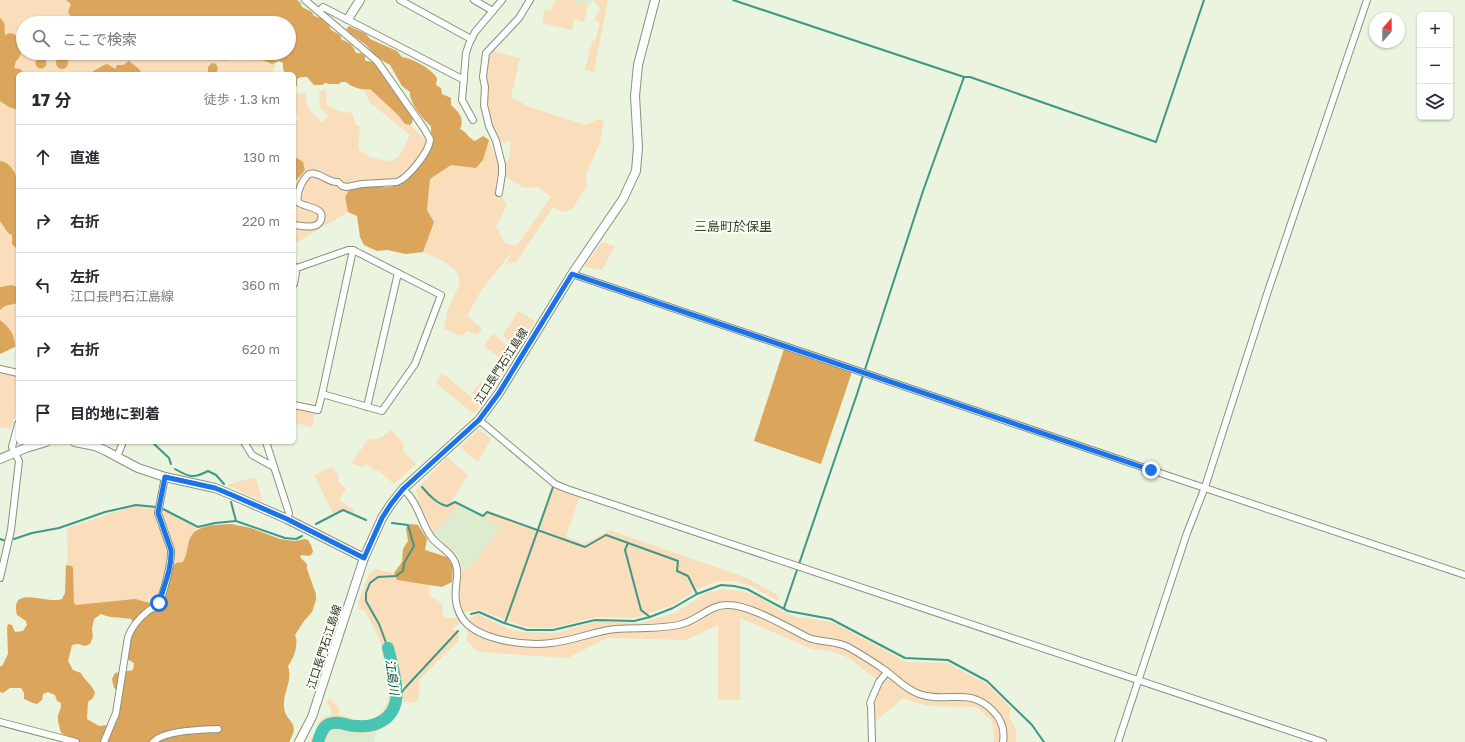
<!DOCTYPE html>
<html lang="ja">
<meta charset="utf-8">
<style>
:root{--surface:#fff;--page:#f2f2f3;--text:#2b2b33;--muted:#7c7c81;--line:#e1e1e2}
body{margin:0;font-family:"Golos Text","Noto Sans JP",sans-serif;background:var(--page);color:var(--text)}
.controls{position:absolute;right:12px;top:12px;display:grid;overflow:hidden;border-radius:6px;box-shadow:0 1px 3px #0004}
.controls button{width:36px;height:36px;display:grid;place-items:center;padding:0;border:0;border-bottom:1px solid var(--line);background:var(--surface);color:var(--text);font:20px sans-serif}
.compass{position:absolute;left:1369px;top:12px;width:36px;height:36px;border-radius:50%;background:var(--surface);box-shadow:0 1px 3px #0004;rotate:21deg}
.stop{position:absolute;width:12px;height:12px;margin:-9px;border:3px solid #1a73e8;border-radius:50%;background:#fff}
.stop.end{background:#1a73e8;border-color:#fff;box-shadow:0 1px 4px #0008}
.list{margin:0;padding:0;list-style:none}
h2{display:flex;justify-content:space-between;align-items:center;height:52px;margin:0;padding:0 16px;font-size:17px}
h2 small{font-size:13px;font-weight:400;color:var(--muted)}
.list li{display:grid;grid-template-columns:26px 1fr auto;gap:12px;align-items:center;box-sizing:border-box;height:64px;padding:0 16px;border-top:1px solid var(--line)}
.list b{display:block;font-size:15px;white-space:nowrap}
.list p{margin:0;font-size:13px;white-space:nowrap;color:var(--muted)}
.list em{font-size:13px;font-style:normal;color:var(--muted)}
.icon{flex:none;width:22px;height:22px;fill:none;stroke:currentColor;stroke-width:2;stroke-linecap:round;stroke-linejoin:round}
.map{position:relative;flex:none;width:1465px;height:742px;overflow:hidden}
.search{position:absolute;background:var(--surface);box-shadow:0 1px 3px #0004;left:16px;top:16px;width:280px;height:44px;display:flex;align-items:center;gap:10px;box-sizing:border-box;padding:0 14px;border-radius:22px;color:var(--muted);font-size:15px}
.panel{position:absolute;background:var(--surface);box-shadow:0 1px 3px #0004;left:16px;top:72px;width:280px;height:372px;border-radius:6px}
.map>svg:first-child{display:block}
</style>
<div class="map">
<svg width="1465" height="742" viewBox="0 0 1465 742">
<rect width="100%" height="100%" fill="#eaf4de"/>
<g fill="#ddebce">
<polygon points="569,0 593,0 588,5"/>
<polygon points="462,504 502,527 471,566 462,570 457,555 433,533"/>
<polygon points="336,728 362,734 376,732 374,742 326,742 330,732"/>
</g>
<g fill="#fadebc">
<polygon points="0,0 124,0 189,23 23,23 23,53 274,53 278,55 272,74 18,74 18,189 0,180"/>
<polygon points="555,0 569,0 588,5 584,22 574,19 572,30 542,23 545,10 551,11"/>
<polygon points="593,0 608,0 594,72 585,70 592,41 595,41 600,24 595,19 600,8"/>
<polygon points="493,51 520,58 511,97 529,107 586,125 598,119 604,121 600,142 586,175 587,186 572,209 563,212 553,207 516,262 506,264 513,250 481,291 467,316 482,328 478,335 467,331 462,336 444,329 447,312 460,283 457,272 444,261 423,252 434,222 427,210 430,179 451,165 476,168 483,160 489,140 499,163 496,194 501,195 507,205 496,227 506,244 517,245 551,197 537,187 524,188 505,176 504,164 509,158 511,141 501,143 491,126 485,76 488,59"/>
<path d="M325 89 327 95 326 104 338 111 352 113 356 125 360 127 358 149 369 157 390 162 400 155 410 135 369 102 365 91 370 89 398 115 405 124 410 125 427 142 412 167 399 178 350 183 349 190 345 197 348 212 294 244V195L296 190 295 182 299 179 297 158 294 159V121L300 120 294 105V94L306 93C304 106 313 114 323 123L328 115 320 108 319 92Z"/>
<polygon points="0,221 8,233 12,235 12,244 18,250 18,287 11,285 0,287"/>
<polygon points="602,242 615,246 602,270 584,267"/>
<path d="M17 303H18V346L15 347C15 334 9 327 0 320V310L5 306Z"/>
<polygon points="518,311 535,321 518,350 503,335"/>
<polygon points="493,333 515,354 509,365 484,346"/>
<polygon points="0,373 18,377 18,404 11,429 0,427"/>
<polygon points="442,373 481,405 474,414 436,383"/>
<polygon points="480,382 492,391 484,401 472,393"/>
<polygon points="296,409 315,413 312,427 294,423"/>
<polygon points="479,429 491,439 478,462 460,447"/>
<polygon points="391,430 404,444 403,451 416,464 394,484 379,471 376,471 366,464 361,467 351,463 368,440 381,438"/>
<polygon points="447,457 468,475 451,502 455,501 462,504 433,533 423,515 416,490"/>
<polygon points="332,467 339,476 338,480 346,490 340,498 340,501 355,510 353,513 342,509 333,513 314,475"/>
<polygon points="255,477 263,502 227,485"/>
<polygon points="552,486 580,496 566,537 584,544 610,530 747,578 779,596 778,601 753,587 735,581 718,581 697,589 673,605 634,618 596,617 552,628 525,627 480,610 463,612 459,597 462,570 471,566 502,527 482,516 487,510 537,529"/>
<polygon points="134,506 163,510 198,529 184,574 161,607 68,609 67,528"/>
<path d="M376 569 394 573 397 580 430 585 429 596 442 603 443 618H457L460 623 451 630 458 631 459 640 417 682H420L418 700 412 703 401 701 392 722 376 732 362 734 336 728 330 732 326 742H323C331 713 342 730 362 730 370 730 381 726 388 720 392 716 395 706 398 701 401 695 404 690 408 685H402L393 678C393 686 393 696 391 703 384 718 370 727 353 723 344 721 339 716 330 720 321 724 318 733 314 742H309L317 728 320 719 332 714 330 706 326 702 330 699 339 708V714L358 720H372L383 711 388 702V681L380 640 365 611 359 609 358 603 369 574Z"/>
<polygon points="724,589 742,591 759,597 783,612 797,617 832,622 907,662 947,663 985,683 1011,708 1009,716 1016,729 1016,742 993,742 994,733 991,720 976,707 927,706 903,698 874,723 873,701 877,680 849,658 831,651 812,649 740,618 740,700 718,700 718,625 686,640 607,638 568,658 479,652 467,642 468,619 478,614 508,629 526,632 555,633 598,621 641,623 675,613 706,593"/>
</g>
<g fill="#dca55c" fill-rule="evenodd">
<path d="M66 0H297L300 2 302 7 312 12 314 16 321 18 329 25 331 30 340 35 342 40C350 42 353 46 356 53H361L365 56V61C367 61 370 61 372 62 378 66 397 92 401 99 402 101 402 103 403 105 407 111 415 114 412 123L410 125 405 124 398 115 370 89C363 91 351 87 346 82H341L339 84H329L325 83 322 85H314L307 77H301L297 79V86L294 87V74L285 73 283 69V63L279 61 272 64C265 60 256 59 248 55 244 60 238 59 234 55L224 61 212 53H289V23H100V22C97 20 93 18 90 18 82 17 73 22 68 12L71 4Z"/>
<path d="M0 18C7 23 4 28 5 35L10 33 14 34 19 39 18 48 21 53 19 58 16 61 14 68 20 69 25 74H18V110L9 107 0 101Z"/>
<path d="M349 26 366 34 370 39 397 51 402 57C414 59 430 68 437 78L436 85 441 88 442 94 451 98V105C459 112 465 119 460 129 467 132 468 138 475 141L483 136 489 140 483 160 476 168 451 165 430 179 427 210 434 222 423 252 406 254 387 250 377 251 364 245 360 237 357 216 348 212 345 197 349 190C355 188 362 186 367 186 374 186 382 188 389 187 408 186 427 156 434 140L431 133V126C423 120 409 102 410 92L402 86 390 65 378 58 366 45 350 33 346 29Z"/>
<circle cx="62" cy="63" r="6"/>
<circle cx="41" cy="63" r="5.5"/>
<path d="M129 61 139 69 142 74H91C94 70 96 70 99 68 108 63 106 63 115 69L117 65H123Z"/>
<polygon points="212,63 216,64 218,68 216,74 208,74 208,67"/>
<polygon points="297,158 303,162 305,170 295,182 296,190 294,195 294,159"/>
<path d="M0 161C8 161 15 171 17 179H18V250L12 244V235L8 233 0 221Z"/>
<polygon points="11,285 18,287 18,303 5,306 0,310 0,287"/>
<path d="M0 320C9 327 15 334 15 347L0 354Z"/>
<polygon points="784,349 852,372 821,464 754,441"/>
<path d="M231 524 251 528 280 539 295 541 305 539 308 540 311 545 313 551 312 554 309 556 301 555 300 557 307 564V569L316 594V600L312 612 304 621 295 635C299 644 294 658 288 666 293 681 283 692 284 706 285 724 302 720 289 742H69L67 736 61 733C60 728 57 721 58 716 59 711 61 710 61 703L57 701 55 695 48 692 43 694 42 700 37 704 33 703 24 699V693L21 688H10L3 693 0 692V666H2L8 654 7 628 8 624 12 625 15 632 23 631 27 625 26 621 17 615C9 583 48 605 62 599L65 593 66 565 72 566 73 568 74 603 76 605 135 599 150 603 158 600 172 567 176 563 183 562C187 555 187 548 189 541 194 524 216 525 231 524ZM101 614C112 619 120 617 131 619L135 626 130 636 127 659 134 663 133 670 115 673 112 679 114 688 122 693 118 716 108 725 99 726 87 719 88 702 93 698 95 693C92 684 85 681 81 673L73 670 68 661 72 645 78 644 85 646 90 644 93 637 92 629 94 619Z"/>
<polygon points="410,524 418,525 427,539 425,550 447,557 453,566 452,582 442,587 397,580 394,573 402,562 403,549 408,541 406,528"/>
</g>
<g fill="none" stroke-linecap="round" stroke-linejoin="round">
<g stroke="#3f9788" stroke-width="2">
<polyline points="733,0 964,77"/>
<polyline points="152,442 169,458 171,464"/>
<path d="M175 469C189 477 193 479 208 471L216 475 224 484"/>
<path d="M422 487C429 495 437 504 447 506L455 502 483 516 487 512 585 547 606 535 678 561 677 571 688 576 697 594"/>
<polyline points="231,502 236,521 285,538 296,539 302,536"/>
<polyline points="163,509 198,527 215,523 236,521"/>
<polyline points="316,524 343,510 366,520"/>
<polyline points="0,539 6,541"/>
<polyline points="14,539 32,533 59,528 105,512 136,505 156,507"/>
<polyline points="628,543 625,550 641,610 650,617"/>
<polyline points="784,608 857,394 923,191 964,77 970,77 1156,142 1204,0"/>
<polyline points="471,614 479,612 504,623 527,630 553,630 595,620 634,621 650,617 673,608 697,594 721,585 734,586 747,589 788,611 831,619 905,658 948,660 987,681 1032,725 1044,742"/>
<polyline points="505,623 553,487"/>
<polyline points="388,648 379,624 366,601 366,593 370,583 378,577 396,576 403,571 404,563 414,546 408,525 392,523"/>
<polyline points="396,700 405,688 458,631"/>
</g>
<path stroke="#48c4b3" stroke-width="12" d="M318 742C320 736 322 727 329 724 338 720 347 726 356 726 374 728 393 720 396 700 398 685 392 663 388 648"/>
<g stroke="#88927e" stroke-width="8">
<g id="street">
<polyline points="400,0 471,39"/>
<polyline points="474,0 493,11"/>
<polyline points="319,12 323,7 464,80"/>
<polyline points="473,120 462,100 466,53 469,44 475,32 502,0"/>
<polyline points="499,193 502,174 502,165 496,141 489,126 484,105 485,87 483,77 486,53 519,18 530,0"/>
<path d="M294 225C302 226 317 230 321 220 322 216 322 213 319 211 313 206 304 207 298 202 296 193 302 180 309 174 320 171 327 183 338 182L342 186 347 187 362 184 397 182C408 178 430 151 430 139L423 127 377 61 305 0"/>
<polyline points="294,269 348,250 353,250 441,295 415,364 382,411 322,394 318,410 294,405"/>
<polyline points="572,274 1151,470 1465,575"/>
<polyline points="294,284 296,273 294,266"/>
<polyline points="0,369 18,373"/>
<polyline points="322,394 353,250"/>
<polyline points="367,407 398,273"/>
<polyline points="479,420 555,484 567,489 1323,742"/>
<polyline points="244,442 252,455 274,467"/>
<polyline points="266,442 289,513 287,519"/>
<polyline points="117,457 123,442"/>
<path d="M403 489C406 492 409 495 411 498 420 510 422 525 432 538 441 549 455 553 457 570 458 576 456 582 456 588 454 601 458 615 467 624 486 641 526 646 551 643 573 641 594 631 616 629 638 627 660 630 682 624 698 620 711 604 728 605 751 605 788 628 809 638 822 643 837 640 850 648 862 655 875 663 886 671 897 679 905 689 919 694 947 704 969 686 993 711 1002 720 1005 730 1003 742"/>
<polyline points="0,578 11,530 19,461 12,447 18,424"/>
<polyline points="0,722 76,742"/>
<path d="M104 742 116 713 128 637C132 626 138 619 148 611 151 609 156 607 158 604 164 595 172 560 171 550L158 513 165 477"/>
<path d="M153 742C165 730 201 730 218 729"/>
<polyline points="872,742 871,706 870,703 879,682 887,672"/>
<polyline points="1118,742 1187,533 1205,487 1268,291 1367,0"/>
</g>
</g>
<g stroke="#88927e" stroke-width="10">
<g id="secondary">
<polyline points="348,19 360,0"/>
<polyline points="75,442 95,446 106,451 138,468 165,477 215,488 232,495 287,519 364,558"/>
<polyline points="0,459 26,448 46,442"/>
<polyline points="299,742 312,717 364,558 382,518 391,504 403,489 479,420 499,393 572,274 623,199 636,171 638,147 635,96 638,65 655,0"/>
</g>
</g>
<use href="#street" stroke="#fff" stroke-width="6"/>
<use href="#secondary" stroke="#fff" stroke-width="8"/>
</g>
<g fill="none" stroke-linecap="round" stroke-linejoin="round">
<path stroke="#1a73e8" stroke-width="5" d="M159 603C164 586 172 568 171 550L158 513 165 477 215 488 232 495 287 519 364 558 382 518 391 504 403 489 479 420 499 393 572 274 1151 470"/>
</g>
<g text-anchor="middle" stroke-width="4" stroke-linejoin="round" paint-order="stroke">
<g font-size="11" fill="#292d24" stroke="#fbfff6">
<text transform="translate(501 366) rotate(-57)" y="4">江口長門石江島線</text>
<text transform="translate(324 647) rotate(-72)" y="4">江口長門石江島線</text>
</g>
<g font-size="12" font-style="italic" fill="#003a34" stroke="#fbfff6">
<text transform="translate(392 677) rotate(82)" y="4">江島川</text>
</g>
<g font-size="13" fill="#39412f" stroke="#fbfff6">
<text x="733" y="231">三島町於保里</text>
</g>
</g>
</svg>
<div class="controls">
<button>+</button>
<button>−</button>
<button><svg class="icon" aria-label="layers" viewBox="0 0 24 24"><path d="M12 4l9 5-9 5-9-5zM3 14l9 5 9-5"/></svg></button>
</div>
<svg class="compass" viewBox="-18 -18 36 36"><path d="M0-13l5 13h-10z" fill="#e53935"/><path d="M0 13l5-13h-10z" fill="#7c7c81"/></svg>
<div class="stop" style="left:159px;top:603px"></div>
<div class="stop end" style="left:1151px;top:470px"></div>
<div class="search"><svg class="icon" aria-label="search" viewBox="0 0 24 24"><circle cx="10" cy="10" r="6"/><path d="M15 15l6 6"/></svg>ここで検索</div>
<section class="panel">
<h2>17 分<small>徒歩 · 1.3 km</small></h2>
<ul class="list">
<li><svg class="icon" aria-label="ahead" viewBox="0 0 24 24"><path d="M12 20V5M6 11l6-6 6 6"/></svg><div><b>直進</b></div><em>130 m</em></li>
<li><svg class="icon" aria-label="right" viewBox="0 0 24 24"><path d="M7 20v-9h11M14 6l5 5-5 5"/></svg><div><b>右折</b></div><em>220 m</em></li>
<li><svg class="icon" aria-label="left" viewBox="0 0 24 24"><path d="M17 20v-9H6M10 6l-5 5 5 5"/></svg><div><b>左折</b><p>江口長門石江島線</p></div><em>360 m</em></li>
<li><svg class="icon" aria-label="right" viewBox="0 0 24 24"><path d="M7 20v-9h11M14 6l5 5-5 5"/></svg><div><b>右折</b></div><em>620 m</em></li>
<li><svg class="icon" aria-label="arrive" viewBox="0 0 24 24"><path d="M6 21V4h12l-3 4 3 4H6"/></svg><div><b>目的地に到着</b></div></li>
</ul>
</section>
</div>
